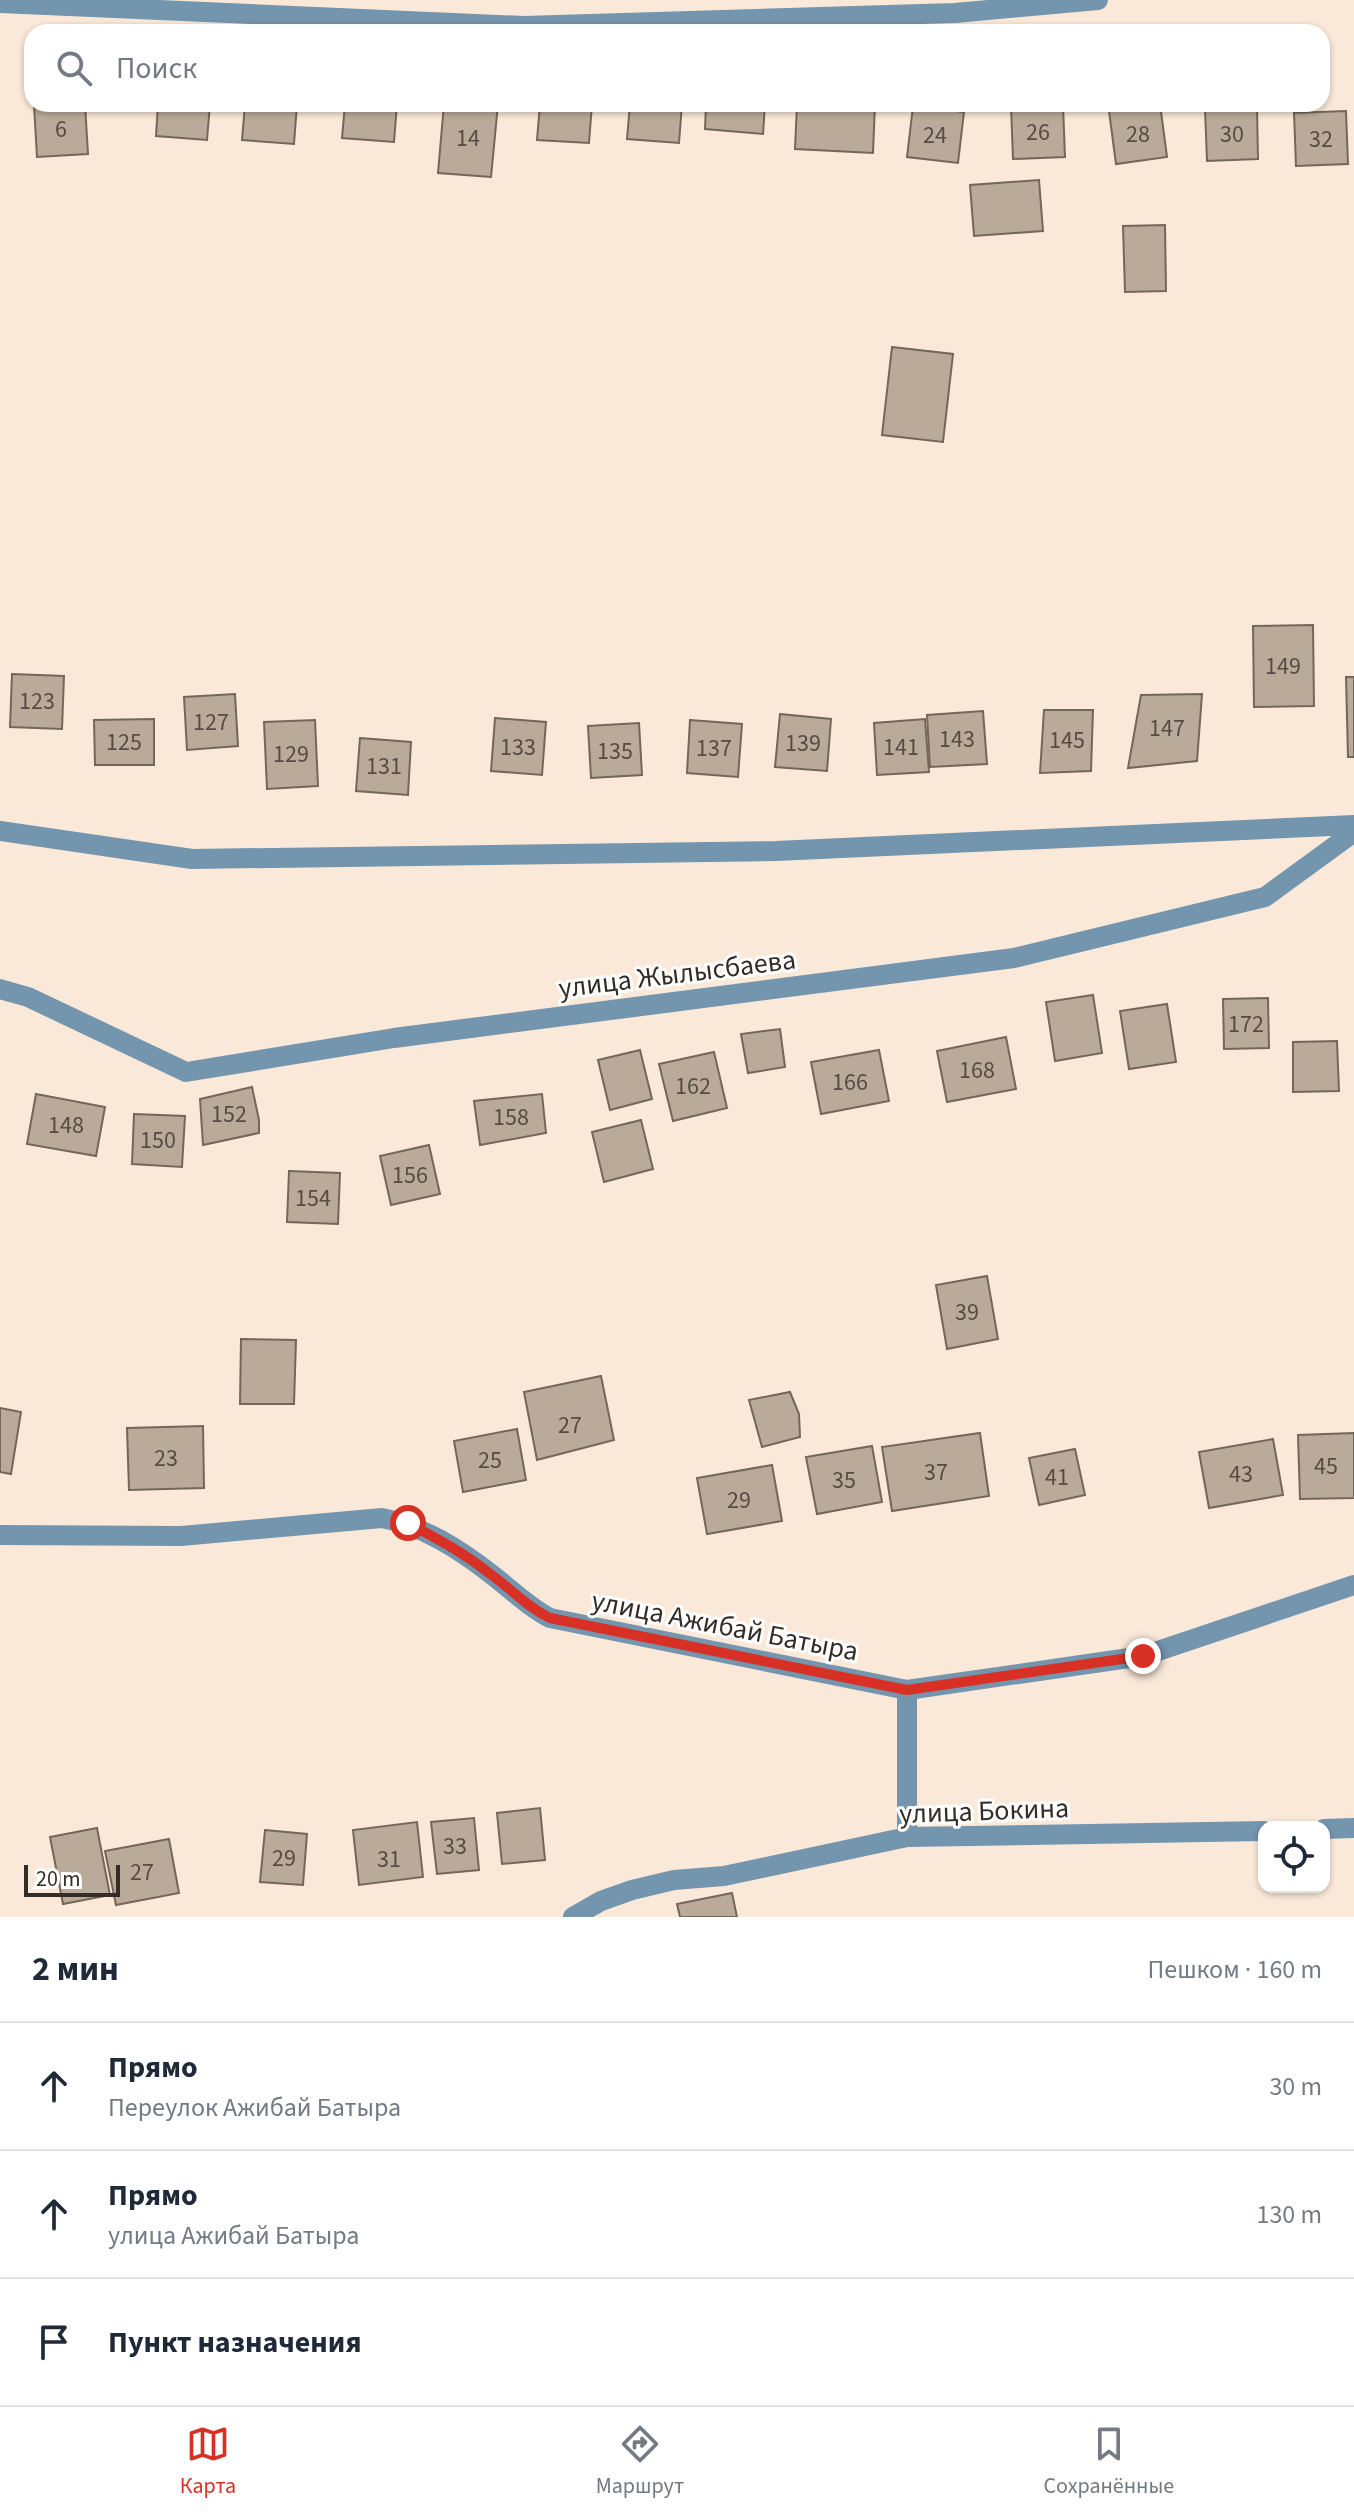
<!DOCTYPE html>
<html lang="ru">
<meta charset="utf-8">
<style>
:root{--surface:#fff;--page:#f6f6f7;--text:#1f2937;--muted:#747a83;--line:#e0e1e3;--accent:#d93025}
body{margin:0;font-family:"Source Sans 3",sans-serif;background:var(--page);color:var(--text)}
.controls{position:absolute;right:24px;bottom:24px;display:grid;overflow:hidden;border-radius:16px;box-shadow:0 2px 6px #0004}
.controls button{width:72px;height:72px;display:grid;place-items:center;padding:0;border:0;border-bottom:2px solid var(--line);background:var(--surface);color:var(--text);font:40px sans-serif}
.scale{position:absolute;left:24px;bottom:20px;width:96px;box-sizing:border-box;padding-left:8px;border:4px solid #342d27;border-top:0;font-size:22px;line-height:28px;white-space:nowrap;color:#342d27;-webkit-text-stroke:6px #fff;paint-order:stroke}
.stop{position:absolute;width:24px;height:24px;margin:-18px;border:6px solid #d93025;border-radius:50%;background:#fff}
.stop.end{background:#d93025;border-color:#fff;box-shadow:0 2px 8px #0008}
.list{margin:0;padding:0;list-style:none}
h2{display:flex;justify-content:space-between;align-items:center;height:104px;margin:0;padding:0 32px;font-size:34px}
h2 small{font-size:26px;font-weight:400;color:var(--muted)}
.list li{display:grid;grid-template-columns:52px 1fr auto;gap:24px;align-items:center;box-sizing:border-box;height:128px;padding:0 32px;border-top:2px solid var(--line)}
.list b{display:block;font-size:30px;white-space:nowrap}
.list p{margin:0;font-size:26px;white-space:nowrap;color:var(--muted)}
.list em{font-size:26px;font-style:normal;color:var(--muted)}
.icon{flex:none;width:44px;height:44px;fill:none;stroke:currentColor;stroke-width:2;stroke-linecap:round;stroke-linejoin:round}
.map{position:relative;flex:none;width:1354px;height:1917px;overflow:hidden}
.search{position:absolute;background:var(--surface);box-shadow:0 2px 6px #0004;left:24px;right:24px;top:24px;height:88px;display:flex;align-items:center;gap:20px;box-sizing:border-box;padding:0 28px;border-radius:24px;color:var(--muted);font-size:30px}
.sheet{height:488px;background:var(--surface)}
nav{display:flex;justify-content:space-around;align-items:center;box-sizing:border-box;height:112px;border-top:2px solid var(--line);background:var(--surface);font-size:22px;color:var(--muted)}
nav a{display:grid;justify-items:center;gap:4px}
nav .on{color:var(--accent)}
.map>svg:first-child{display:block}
</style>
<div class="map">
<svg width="1354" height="1917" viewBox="0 0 1354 1917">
<rect width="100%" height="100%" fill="#fae9d8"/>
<g fill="#baaa9a" stroke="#756758" stroke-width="2">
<polygon points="85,104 88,154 37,157 34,105"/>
<polygon points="158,104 210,104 207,140 156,136"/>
<polygon points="245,104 297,104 294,144 242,140"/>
<polygon points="345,104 397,104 394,142 342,138"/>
<polygon points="444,104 498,104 491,177 438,173"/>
<polygon points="540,104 592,104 589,143 537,140"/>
<polygon points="630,104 682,104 679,143 627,139"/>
<polygon points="706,104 765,104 763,134 705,129"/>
<polygon points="797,104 875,104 873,153 795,149"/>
<polygon points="1160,104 1167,157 1116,164 1109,111"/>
<polygon points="1063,105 1065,157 1013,159 1011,106"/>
<polygon points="913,106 964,112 958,163 907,157"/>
<polygon points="1257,107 1258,159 1207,161 1205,109"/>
<polygon points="1346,111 1348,164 1296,166 1294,113"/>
<polygon points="1039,180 1043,231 974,236 970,185"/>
<polygon points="1165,225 1166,291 1125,292 1123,226"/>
<polygon points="892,347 953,354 943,442 882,435"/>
<polygon points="1313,625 1314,706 1254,707 1253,626"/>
<polygon points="12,674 64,676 62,729 10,727"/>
<polygon points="1346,677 1354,677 1354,757 1348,757"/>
<polygon points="235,694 238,746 187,750 184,697"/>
<polygon points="1202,694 1197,761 1128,768 1141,695"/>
<polygon points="1044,710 1093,710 1091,771 1040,773"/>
<polygon points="983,711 987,764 930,767 927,715"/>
<polygon points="780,714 831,719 827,771 775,767"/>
<polygon points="495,718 546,722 542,775 491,771"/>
<polygon points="154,719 154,765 95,765 94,720"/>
<polygon points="925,719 929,772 877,775 874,723"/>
<polygon points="315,720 318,786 267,789 264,722"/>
<polygon points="690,720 742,724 738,777 687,773"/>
<polygon points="639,723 642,775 591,778 588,726"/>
<polygon points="360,738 411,742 408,795 356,791"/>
<polygon points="1093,995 1102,1053 1055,1061 1046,1002"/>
<polygon points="1268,998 1269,1048 1224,1049 1223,999"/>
<polygon points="1167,1004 1176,1062 1129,1069 1120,1011"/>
<polygon points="780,1029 785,1067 748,1073 741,1034"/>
<polygon points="1006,1037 1016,1089 947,1102 937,1051"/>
<polygon points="1337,1041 1339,1091 1293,1092 1293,1042"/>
<polygon points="640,1050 652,1099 610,1110 598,1060"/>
<polygon points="879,1050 889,1101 821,1114 811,1062"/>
<polygon points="714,1052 727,1108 673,1121 659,1064"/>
<polygon points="252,1087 259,1120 259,1133 203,1145 200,1099"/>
<polygon points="36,1094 105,1107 96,1156 27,1144"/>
<polygon points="542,1094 546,1133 480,1145 474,1101"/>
<polygon points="134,1114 185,1116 182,1167 132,1164"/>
<polygon points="641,1120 653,1169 604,1182 592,1132"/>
<polygon points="429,1145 440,1194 391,1205 380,1156"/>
<polygon points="289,1171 340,1173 338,1224 287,1222"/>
<polygon points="987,1276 998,1339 947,1349 936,1285"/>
<polygon points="241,1339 296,1340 294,1404 240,1404"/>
<polygon points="601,1376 614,1440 537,1460 524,1392"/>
<polygon points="790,1392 799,1414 800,1437 762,1447 749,1400"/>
<polygon points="0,1408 21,1412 11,1474 0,1472"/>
<polygon points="203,1426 204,1488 129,1490 127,1428"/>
<polygon points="517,1429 526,1480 463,1492 454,1441"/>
<polygon points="980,1433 989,1496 892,1511 882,1447"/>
<polygon points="1354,1433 1354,1498 1300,1499 1298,1435"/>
<polygon points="1273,1439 1283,1495 1209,1508 1199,1452"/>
<polygon points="872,1446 882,1502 817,1514 806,1457"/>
<polygon points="1075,1449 1085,1495 1039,1505 1029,1458"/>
<polygon points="772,1465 782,1521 707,1534 697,1478"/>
<polygon points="540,1808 545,1860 502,1864 497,1813"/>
<polygon points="474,1818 479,1870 437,1874 431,1822"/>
<polygon points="417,1822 423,1877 359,1885 353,1830"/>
<polygon points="97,1828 110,1895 63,1904 50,1837"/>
<polygon points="265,1830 307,1834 303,1885 260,1882"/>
<polygon points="169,1839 179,1893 116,1905 105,1851"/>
<polygon points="732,1893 737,1917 680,1917 677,1904"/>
</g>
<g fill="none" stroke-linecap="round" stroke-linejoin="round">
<g stroke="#7395ae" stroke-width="20">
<polyline points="0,3 524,26 955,13 1098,0"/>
<polyline points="0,831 192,859 776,851 1354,825"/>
<polyline points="0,989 28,997 186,1072 394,1038 1014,958 1265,897 1354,832"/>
<path d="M0 1535 181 1536 382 1518C423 1526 459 1549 491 1574 511 1589 528 1607 550 1618L907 1690 1143 1656 1354 1585"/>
<polyline points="907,1690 907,1837"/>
<polyline points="1324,1829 1354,1828"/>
<polyline points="573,1917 601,1901 632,1890 674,1880 724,1876 907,1837 1264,1831"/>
</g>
</g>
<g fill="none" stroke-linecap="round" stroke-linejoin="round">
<path stroke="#d93025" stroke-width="10" d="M408 1523C436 1538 464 1553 489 1573 510 1588 527 1607 550 1618L907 1690 1143 1656"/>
</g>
<g text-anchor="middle" stroke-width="6" stroke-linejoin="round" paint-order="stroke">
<g font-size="24" fill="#564c44">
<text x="61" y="137">6</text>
<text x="1038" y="140">26</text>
<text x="1138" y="142">28</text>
<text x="1232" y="142">30</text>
<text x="935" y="143">24</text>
<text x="468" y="146">14</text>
<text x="1321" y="147">32</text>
<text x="1283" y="674">149</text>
<text x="37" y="709">123</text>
<text x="211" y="730">127</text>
<text x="1167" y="736">147</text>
<text x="957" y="747">143</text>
<text x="1067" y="748">145</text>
<text x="124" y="750">125</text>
<text x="803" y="751">139</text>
<text x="518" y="755">133</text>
<text x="901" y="755">141</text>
<text x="714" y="756">137</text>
<text x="615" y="759">135</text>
<text x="291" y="762">129</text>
<text x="384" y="774">131</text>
<text x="1246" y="1032">172</text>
<text x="977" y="1078">168</text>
<text x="850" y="1090">166</text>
<text x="693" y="1094">162</text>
<text x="229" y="1122">152</text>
<text x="511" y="1125">158</text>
<text x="66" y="1133">148</text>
<text x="158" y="1148">150</text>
<text x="410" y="1183">156</text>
<text x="313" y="1206">154</text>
<text x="967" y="1320">39</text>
<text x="570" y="1433">27</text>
<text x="166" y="1466">23</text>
<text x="490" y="1468">25</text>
<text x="1326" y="1474">45</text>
<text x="936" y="1480">37</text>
<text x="1241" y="1482">43</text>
<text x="1057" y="1485">41</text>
<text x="844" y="1488">35</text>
<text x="739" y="1508">29</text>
<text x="455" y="1854">33</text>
<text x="284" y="1866">29</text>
<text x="389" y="1867">31</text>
<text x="142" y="1880">27</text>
</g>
<g font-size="28" fill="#342d27" stroke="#fff">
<text transform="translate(677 973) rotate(-7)" y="10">улица Жылысбаева</text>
<text transform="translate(725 1625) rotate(11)" y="10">улица Ажибай Батыра</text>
<text transform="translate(984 1810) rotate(-2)" y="10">улица Бокина</text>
</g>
</g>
</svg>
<div class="controls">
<button><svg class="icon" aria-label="locate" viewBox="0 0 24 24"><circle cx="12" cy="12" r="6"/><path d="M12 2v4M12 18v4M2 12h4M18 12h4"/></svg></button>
</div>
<div class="scale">20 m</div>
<div class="stop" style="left:408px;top:1523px"></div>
<div class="stop end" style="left:1143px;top:1656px"></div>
<div class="search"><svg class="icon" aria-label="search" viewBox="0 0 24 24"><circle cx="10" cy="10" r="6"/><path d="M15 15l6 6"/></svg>Поиск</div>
</div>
<section class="sheet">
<h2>2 мин<small>Пешком · 160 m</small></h2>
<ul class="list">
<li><svg class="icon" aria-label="ahead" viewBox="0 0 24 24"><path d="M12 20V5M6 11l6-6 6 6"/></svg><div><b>Прямо</b><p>Переулок Ажибай Батыра</p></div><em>30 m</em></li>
<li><svg class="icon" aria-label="ahead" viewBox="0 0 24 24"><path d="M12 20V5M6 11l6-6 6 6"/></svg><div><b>Прямо</b><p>улица Ажибай Батыра</p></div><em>130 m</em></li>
<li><svg class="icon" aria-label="arrive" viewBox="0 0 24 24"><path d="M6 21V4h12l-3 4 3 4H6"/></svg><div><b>Пункт назначения</b></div></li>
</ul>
</section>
<nav>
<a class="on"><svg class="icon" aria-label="map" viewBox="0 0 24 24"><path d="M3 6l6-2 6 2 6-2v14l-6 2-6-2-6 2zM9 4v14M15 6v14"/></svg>Карта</a>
<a><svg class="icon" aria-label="directions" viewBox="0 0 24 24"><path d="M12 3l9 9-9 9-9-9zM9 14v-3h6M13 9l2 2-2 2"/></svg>Маршрут</a>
<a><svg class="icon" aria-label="saved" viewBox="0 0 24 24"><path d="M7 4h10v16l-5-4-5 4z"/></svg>Сохранённые</a>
</nav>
